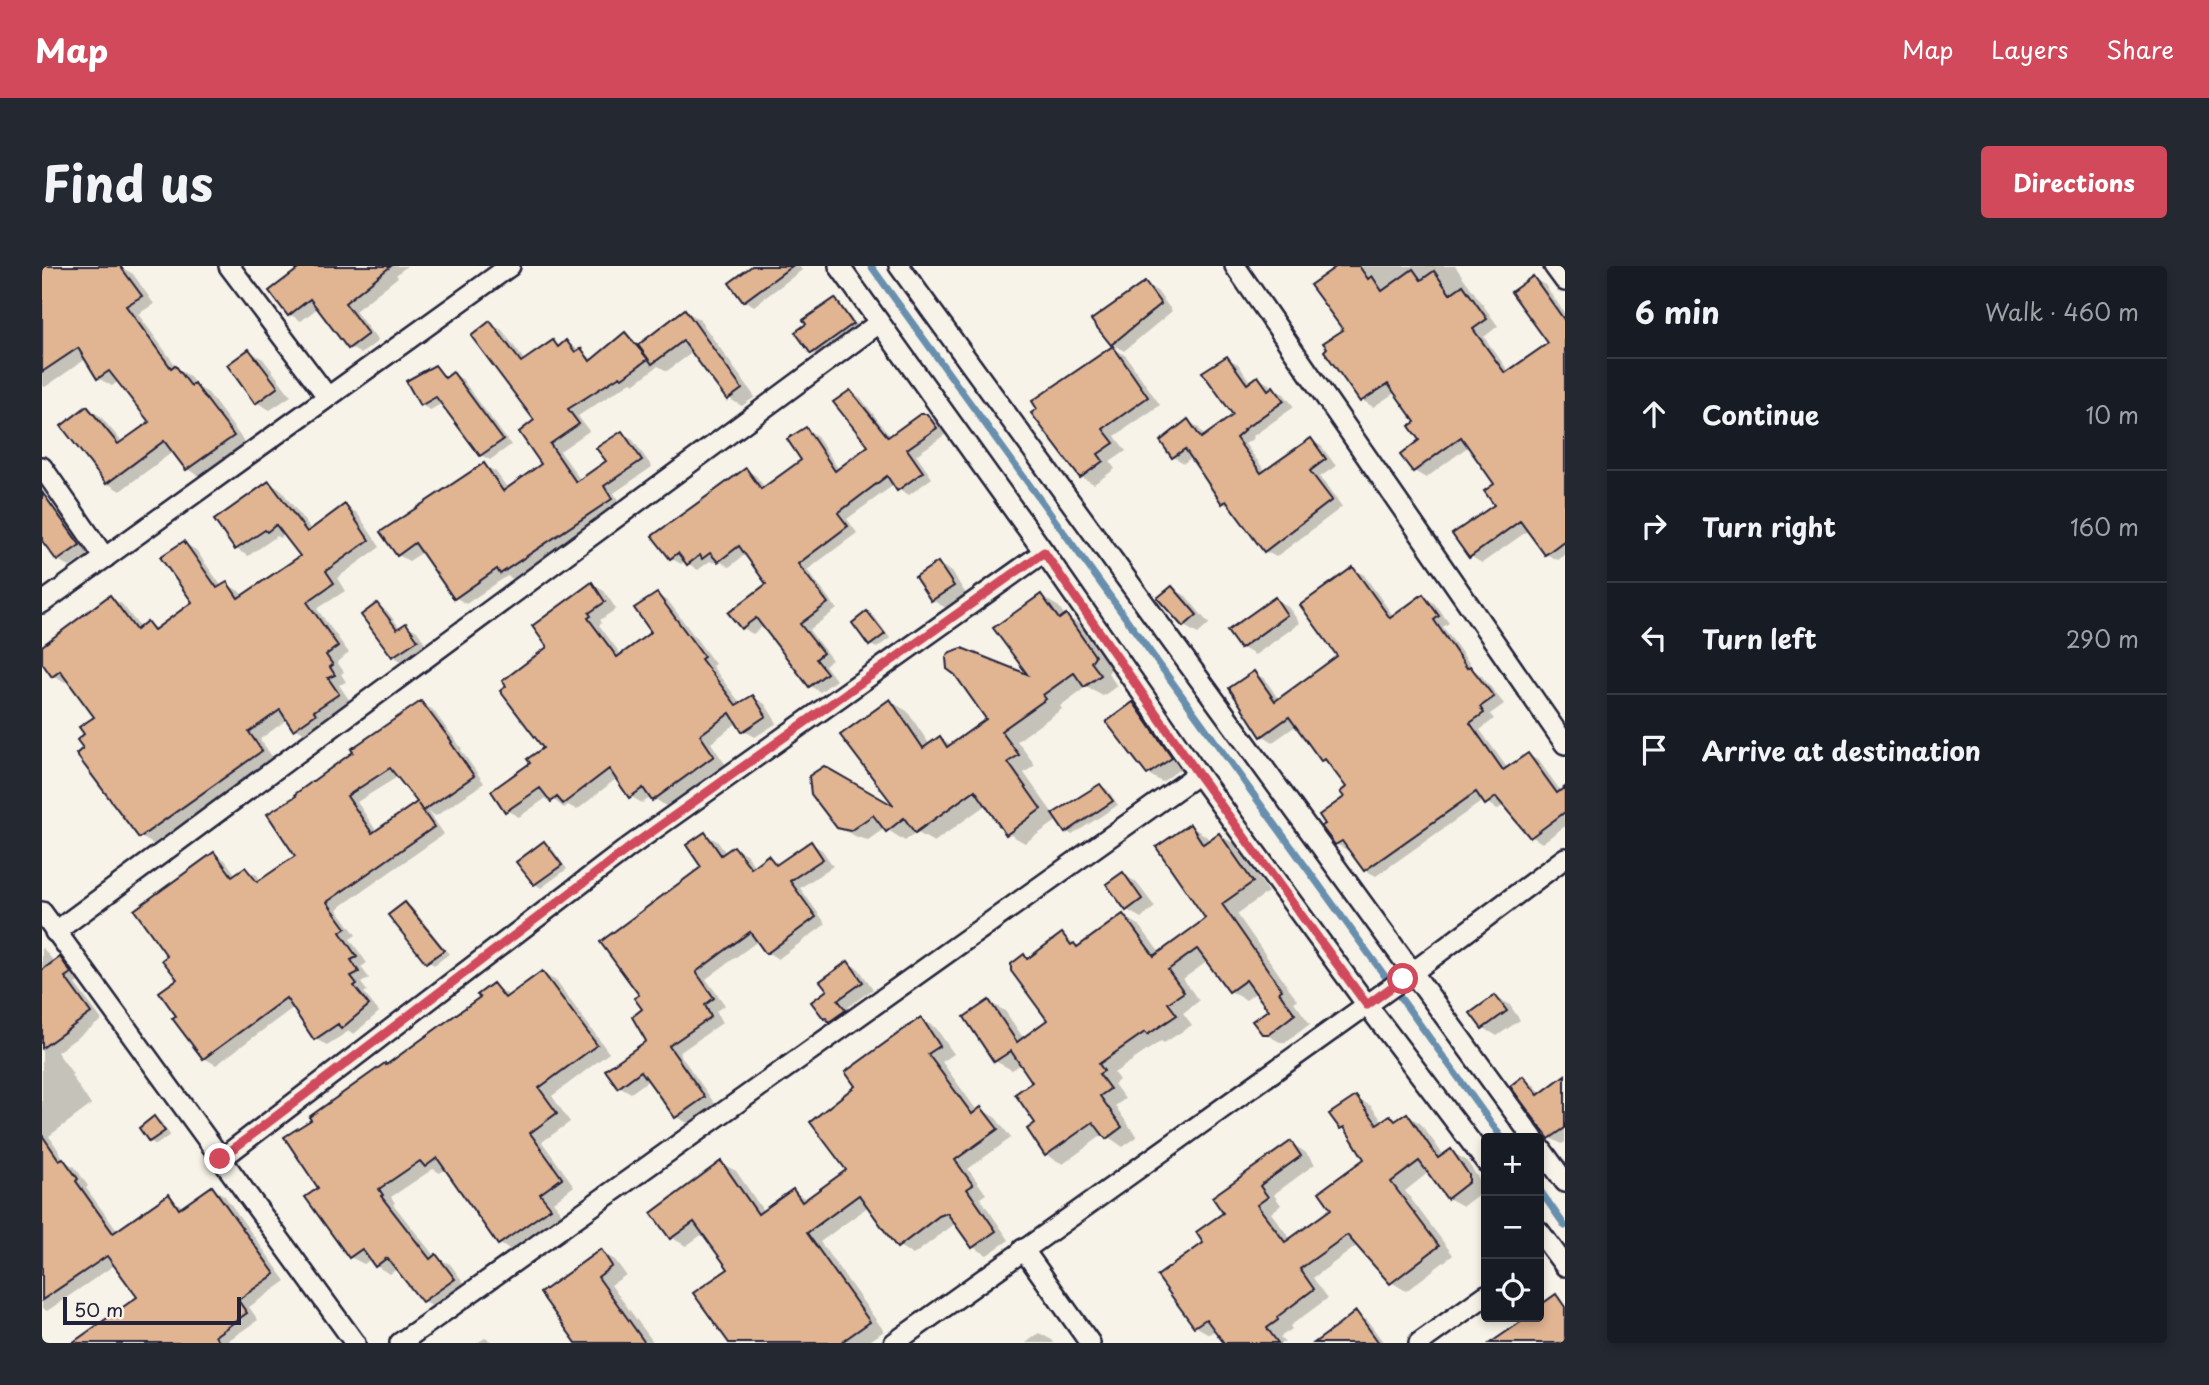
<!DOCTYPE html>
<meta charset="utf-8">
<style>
:root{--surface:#171b24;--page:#242831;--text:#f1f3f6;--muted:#9ea1a6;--line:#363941;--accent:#d1495b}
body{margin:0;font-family:"Playpen Sans",sans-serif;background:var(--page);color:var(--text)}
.controls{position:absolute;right:21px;bottom:21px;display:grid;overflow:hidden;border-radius:7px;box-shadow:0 4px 10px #0003}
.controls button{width:63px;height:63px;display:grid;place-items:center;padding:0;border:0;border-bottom:2px solid var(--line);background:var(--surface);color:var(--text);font:35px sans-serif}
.scale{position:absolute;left:21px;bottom:18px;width:178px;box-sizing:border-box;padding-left:7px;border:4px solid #22223b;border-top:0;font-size:19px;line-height:24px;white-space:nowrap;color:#22223b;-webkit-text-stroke:5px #f7f3e8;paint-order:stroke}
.stop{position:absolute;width:21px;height:21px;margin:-16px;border:5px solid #d1495b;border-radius:50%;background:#fff}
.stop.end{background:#d1495b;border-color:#fff;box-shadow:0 2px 7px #0008}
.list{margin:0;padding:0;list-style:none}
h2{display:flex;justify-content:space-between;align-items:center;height:91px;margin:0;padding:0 28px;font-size:30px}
h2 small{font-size:23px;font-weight:400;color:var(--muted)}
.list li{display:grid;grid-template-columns:46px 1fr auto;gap:21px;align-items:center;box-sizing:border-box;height:112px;padding:0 28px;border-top:2px solid var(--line)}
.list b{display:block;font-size:26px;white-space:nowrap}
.list em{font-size:23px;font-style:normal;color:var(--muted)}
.icon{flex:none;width:38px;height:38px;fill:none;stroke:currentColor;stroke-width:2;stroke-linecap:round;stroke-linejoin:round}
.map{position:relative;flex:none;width:1523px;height:1077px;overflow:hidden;border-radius:7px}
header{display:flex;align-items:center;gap:42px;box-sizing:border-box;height:98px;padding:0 35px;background:var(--accent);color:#fff}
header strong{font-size:33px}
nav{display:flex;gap:38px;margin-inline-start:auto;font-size:24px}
.intro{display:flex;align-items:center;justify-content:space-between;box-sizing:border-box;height:168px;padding:0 42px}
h1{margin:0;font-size:49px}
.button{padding:18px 32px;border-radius:7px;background:var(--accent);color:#fff;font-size:24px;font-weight:700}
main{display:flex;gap:42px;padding:0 42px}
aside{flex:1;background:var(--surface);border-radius:7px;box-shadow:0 4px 10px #0003}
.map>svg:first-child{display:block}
</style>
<header>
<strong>Map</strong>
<nav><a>Map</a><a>Layers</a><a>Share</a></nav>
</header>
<div class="intro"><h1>Find us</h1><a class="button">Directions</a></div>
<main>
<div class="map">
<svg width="1523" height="1077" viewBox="0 0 1523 1077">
<rect width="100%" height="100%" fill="#f7f3e8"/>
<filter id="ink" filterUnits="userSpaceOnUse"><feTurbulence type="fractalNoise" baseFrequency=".0143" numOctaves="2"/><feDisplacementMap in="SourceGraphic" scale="14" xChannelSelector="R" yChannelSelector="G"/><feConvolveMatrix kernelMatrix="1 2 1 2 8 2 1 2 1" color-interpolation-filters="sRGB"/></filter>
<g filter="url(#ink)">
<g fill="#0003" fill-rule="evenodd">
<polygon points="39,0 77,0 91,8 112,38 96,48 137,104 146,109 156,121 166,127 204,178 159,211 145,203 132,185 78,225 65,217 45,142 58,150 81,177 109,157 77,115 70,120 56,112 44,93 3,121 0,119 0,42"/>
<polygon points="263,0 365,0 354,9 356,11 313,45 336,75 319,88 307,81 277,41 259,55 247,48"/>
<polygon points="713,0 757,0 760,4 712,40 702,34"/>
<polygon points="1298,0 1413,0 1456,60 1442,71 1467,106 1508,77 1491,12 1503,19 1523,48 1523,289 1516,294 1504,288 1487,264 1440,297 1428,290 1454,240 1454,218 1427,180 1384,212 1372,205 1360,189 1380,174 1375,156 1354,126 1331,141 1320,134 1303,64"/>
<polygon points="1103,18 1115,25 1130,45 1082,85 1071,78"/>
<polygon points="793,34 799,38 816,62 776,90 770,87"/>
<polygon points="643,45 657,53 713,131 700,140 686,132 651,86 625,105 616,100 592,118 589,116 536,150 547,165 518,185 539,215 566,196 580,167 591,174 610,201 572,227 580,240 471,313 465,310 424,338 413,331 381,286 367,295 356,289 442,199 454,206 466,223 501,199 495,154 448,58 460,64 483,95 511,76 519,81 525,76 552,94 583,69 598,79"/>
<polygon points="1071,82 1084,90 1118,139 1073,170 1084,185 1068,196 1073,203 1052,218 1039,211"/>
<polygon points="207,85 221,93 249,130 228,144 214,136"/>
<polygon points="1185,92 1196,98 1209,117 1216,112 1227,118 1230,123 1242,128 1252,141 1211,170 1212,172 1203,178 1224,206 1269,174 1279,180 1294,200 1278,211 1300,241 1234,291 1223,285 1193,244 1181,237 1150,191 1142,197 1131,191 1146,155 1156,161 1163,171 1193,149"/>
<polygon points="393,101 406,112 411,108 420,113 469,179 448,194 439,189 401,137 388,144 379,139"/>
<polygon points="809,126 819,132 849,171 885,150 896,156 904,168 874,189 890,212 867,229 857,223 853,218 805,253 815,267 765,304 795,343 767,364 790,394 783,399 794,414 778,426 768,420 721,360 711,368 700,362 727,318 704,288 687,301 676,294 672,297 668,295 656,304 643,295 639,298 629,292 704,204 714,210 723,222 761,194 764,163 774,169 797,204 828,180"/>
<polygon points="227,217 239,224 270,265 303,240 315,247 338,281 295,312 303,325 275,343 307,387 295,396 302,406 299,408 304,416 297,419 308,435 283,452 285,455 265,469 253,462 246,453 218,473 231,492 111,578 99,571 43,483 45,468 54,451 27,414 23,416 12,410 0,394 0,382 68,332 80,338 99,363 106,358 115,363 152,337 142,277 154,284 180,321 185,318 197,325 201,330 261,291 243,268 238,272 235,270 206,290 194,283"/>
<polygon points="10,242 23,249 49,287 28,301 16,294 0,272 0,249"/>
<polygon points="897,298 910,306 924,328 904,342 890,334"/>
<polygon points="1311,303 1322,309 1352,351 1381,330 1392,337 1407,357 1401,361 1433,405 1439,409 1462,438 1448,448 1452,453 1438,464 1466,503 1486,489 1497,495 1523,531 1523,560 1500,577 1489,570 1463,538 1455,544 1442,534 1334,610 1323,604 1308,583 1305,584 1294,578 1306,522 1290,500 1281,494 1255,459 1231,476 1220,469 1212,407 1223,413 1237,434 1297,391"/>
<polygon points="550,318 562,325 574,343 558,354 560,357 557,359 580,390 611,367 615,329 627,336 673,398 670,400 699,438 711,431 723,438 735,457 713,471 701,464 696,456 669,477 683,498 624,540 610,531 600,537 588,530 575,512 535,544 526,539 522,542 507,530 477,551 464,544 491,498 504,482 508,381"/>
<polygon points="1130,322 1144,330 1167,358 1156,368 1142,360"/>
<polygon points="999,330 1017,341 1023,350 1042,361 1070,401 1066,407 1075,420 1061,430 1044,421 1018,440 1020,443 975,475 993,499 982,507 1012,549 1058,520 1065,523 1076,539 1030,569 1024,565 1016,554 983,577 965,567 945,538 892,576 874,566 863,575 843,562 826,574 815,571 796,561 771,527 859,546 848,435 865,445 888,479 898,472 910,479 947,453 989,412"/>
<polygon points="1233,333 1246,341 1258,357 1213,389 1199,381"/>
<polygon points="335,339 345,345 359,363 364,359 375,365 385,380 361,396 351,390"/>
<polygon points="825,347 832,350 848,372 835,382 828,379"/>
<path d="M379 437 390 443 420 483 419 484 442 517 394 550 387 546 402 568 295 643 314 669 308 673 325 697 319 701 327 712 319 717 325 725 322 727 337 746 312 768 307 765 285 779 273 773 252 741 174 799 162 792 133 753 136 750 137 714 127 691 172 588 183 594 194 609 203 603 215 609 219 615 256 591 257 530ZM357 510 377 537 335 566 315 536Z"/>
<polygon points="1091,438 1105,446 1142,500 1120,516 1106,508"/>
<polygon points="1148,560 1164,570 1168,575 1177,569 1193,578 1226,626 1195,648 1255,734 1252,736 1268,758 1244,776 1238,776 1221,767 1228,744 1215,726 1204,734 1188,725 1166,695 1141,713 1157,735 1141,747 1150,759 1122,777 1119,775 1072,807 1077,814 1072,818 1083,833 1073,840 1095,871 1081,881 1062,868 1021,898 1004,889 996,858 992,817 979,798 970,804 953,795 947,736 963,745 982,773 1008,754 982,690 987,694 1020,669 1038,681 1081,650 1097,659 1118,687 1165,652"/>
<polygon points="663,568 675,575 684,587 692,582 704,588 713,601 726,591 738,598 769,577 780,584 791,600 758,622 784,658 736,693 725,686 716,675 664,713 683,739 674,745 680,757 637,787 673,838 646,857 634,851 608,813 589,827 577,820 607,776 599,730 661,602"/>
<polygon points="502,577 508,580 525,603 499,622 493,618"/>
<polygon points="1081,608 1094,616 1113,641 1099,652 1085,644"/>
<polygon points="364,638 370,642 407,688 392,699 386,695"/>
<polygon points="0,681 13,697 18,693 30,700 39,714 33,718 60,754 15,786 31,808 29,809 49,839 7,870 24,896 33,901 46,920 44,922 76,966 127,930 142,942 170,922 182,929 244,1015 207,1041 216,1054 187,1074 189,1077 33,1077 97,1031 74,998 5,1045 0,1042"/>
<polygon points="806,697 817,703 831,723 806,741 813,751 799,761 783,752 788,724"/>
<polygon points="500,707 514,715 567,787 510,830 528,856 500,876 532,920 511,936 522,950 471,986 458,978 404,903 398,907 391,903 349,931 353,937 351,938 393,991 408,998 425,1021 395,1043 381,1035 356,1002 348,1008 334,1000 329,993 322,998 308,991 279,922 345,801 440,732 451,719 468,730"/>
<polygon points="1453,731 1467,738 1478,754 1455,770 1442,762 1430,747"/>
<polygon points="879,753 894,762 912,788 900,796 936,846 939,843 954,852 969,872 926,903 944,928 938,932 967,974 945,989 931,981 914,957 871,989 857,980 827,940 778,976 842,1065 825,1077 689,1077 688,1003 662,967 644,980 630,972 679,897 694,905 722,946 751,925 766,934 806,904 816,820"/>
<polygon points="1523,811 1523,876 1520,878 1508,872 1481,813 1492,819 1500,828"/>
<polygon points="1314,832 1329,840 1341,856 1348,851 1356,855 1365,849 1379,858 1402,890 1409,886 1424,894 1441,919 1441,925 1421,940 1406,932 1387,906 1363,925 1411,989 1364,1025 1349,1016 1316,979 1271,1012 1286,1032 1248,1060 1250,1063 1238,1071 1243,1077 1184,1077 1174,1064 1167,1068 1153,1060 1164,977 1183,947 1249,877 1263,886 1273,898 1235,926 1232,929 1239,939 1229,947 1249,974 1291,943 1325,893 1307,866 1300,862"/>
<polygon points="113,852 119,856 128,869 114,879 108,875"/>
<polygon points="559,986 573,994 584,1009 569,1019 612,1077 536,1077"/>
<polygon points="1314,1047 1325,1054 1342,1077 1293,1077"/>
<polygon points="997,1067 1010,1074 1012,1077 984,1077"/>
<polygon points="443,1072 452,1077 435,1077"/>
</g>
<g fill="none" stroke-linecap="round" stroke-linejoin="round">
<g stroke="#698fae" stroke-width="7">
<polyline points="829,0 1460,872"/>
<polyline points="1497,923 1523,960"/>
</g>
</g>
<g fill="#e1b492" stroke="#22223b" stroke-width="2" fill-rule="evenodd">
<polygon points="0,0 78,0 100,30 84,40 129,102 133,99 149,120 152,117 192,170 144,204 122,175 64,218 19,160 45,140 76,178 107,156 67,105 55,113 36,82 0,106"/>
<polygon points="260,0 349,0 303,37 326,68 306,83 268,33 246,50 227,25"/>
<polygon points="710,0 750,0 701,36 687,17"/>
<polygon points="1295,0 1317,0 1326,13 1330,10 1340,25 1371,3 1379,14 1392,5 1408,28 1421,19 1445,53 1431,63 1463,107 1506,77 1469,26 1491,10 1523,55 1523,274 1503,289 1478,255 1427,292 1410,268 1452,239 1442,225 1452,218 1419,171 1371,206 1358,189 1377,174 1367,160 1373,156 1346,118 1318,136 1282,85 1285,82 1281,77 1301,64 1268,19"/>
<polygon points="1103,16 1119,38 1069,79 1049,54"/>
<polygon points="793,32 811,58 769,88 753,66 764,58 761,54"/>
<polygon points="643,43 700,123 685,134 641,75 610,98 596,79"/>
<polygon points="448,55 479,96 511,74 516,81 524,74 533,86 539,82 548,95 583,66 606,93 580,112 578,110 526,143 537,158 508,178 534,216 564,195 554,182 580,165 600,194 562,220 570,233 458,308 455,303 412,333 373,277 355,290 338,266 442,197 461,225 499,198 477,166 492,154 429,70"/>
<polygon points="1071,80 1106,131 1061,163 1072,177 1056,188 1061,195 1038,212 989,147 995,143 990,135"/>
<polygon points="207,83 236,121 213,138 185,99"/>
<polygon points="1185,90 1205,118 1216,110 1226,124 1231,120 1242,135 1201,164 1202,165 1194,172 1219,207 1269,172 1284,193 1268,205 1290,234 1222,286 1184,235 1180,238 1143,183 1130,192 1118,175 1146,153 1159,172 1191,149 1160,106"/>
<polygon points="393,99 403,112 411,106 461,174 438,190 394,131 378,140 364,115"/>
<polygon points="808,124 846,171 878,148 885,148 895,162 865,183 881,206 855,225 845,210 796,247 806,260 756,298 786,337 758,358 781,387 774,393 785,407 767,421 714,352 699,363 686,347 724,318 697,280 676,296 668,287 660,293 658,289 645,299 636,287 628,293 610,270 704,202 719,223 759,194 745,173 764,161 793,205 826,180 791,136"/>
<polygon points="227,215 265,266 303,238 327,274 284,305 292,317 265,336 296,380 284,389 291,399 288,401 293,409 286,412 297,428 272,445 274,448 251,464 238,444 207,466 220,485 97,572 34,488 41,482 35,474 42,468 37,461 52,451 18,405 10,411 0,397 0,380 68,329 94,364 105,355 112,364 150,336 118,291 142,275 175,322 185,316 196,332 258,290 234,259 225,266 223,264 193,284 172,254"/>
<polygon points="0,226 38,279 15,295 0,275"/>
<polygon points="896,296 912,320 889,335 873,311"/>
<polygon points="1311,301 1348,352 1381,328 1397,350 1392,354 1425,402 1428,400 1452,431 1438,441 1442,447 1428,457 1461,504 1486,487 1515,527 1523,521 1523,546 1488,572 1454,531 1443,539 1434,526 1322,605 1300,575 1293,579 1279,560 1283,558 1277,549 1302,531 1298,526 1304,521 1283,493 1279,495 1247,451 1219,471 1187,422 1212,405 1233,435 1295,390 1258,339"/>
<polygon points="550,316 563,336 547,347 549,350 546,352 575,391 609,366 592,342 615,327 662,391 659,393 694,439 711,429 724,450 700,466 688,447 658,469 672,490 610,535 601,522 587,532 567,503 521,538 515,531 509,536 498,522 463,546 449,525 488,497 485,493 501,482 458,425 464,420 460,415 505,381 490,360"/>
<polygon points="1130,320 1155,349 1141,361 1115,332"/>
<polygon points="999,328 1017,353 1024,348 1053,390 1049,396 1059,409 1042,421 1032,407 1001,429 1004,433 959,465 977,489 966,496 999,543 964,569 933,524 873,567 862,552 844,566 831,549 808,565 795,562 769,528 767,510 782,500 852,540 798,469 848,433 881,482 898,470 905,481 944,453 913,409 905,403 904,391 908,386 920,382 985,408 951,362"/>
<polygon points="1233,331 1245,349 1198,383 1185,365"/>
<polygon points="335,337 355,363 364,357 376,374 350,391 319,349"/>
<polygon points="825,345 843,368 827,380 810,357"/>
<path d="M379 435 410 476 409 477 432 510 381 545 376 538 392 561 285 636 304 662 298 666 315 691 309 694 317 706 309 710 315 718 312 720 327 739 299 763 296 758 272 774 244 732 161 793 130 752 134 750 117 726 135 713 120 694 125 690 92 644 172 586 190 610 203 601 215 616 253 590 225 548 254 530 253 528 311 486 309 483ZM348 502 375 536 330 567 305 530Z"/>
<polygon points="1091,436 1130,492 1105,509 1064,456"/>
<polygon points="1058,518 1071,535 1023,567 1010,548"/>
<polygon points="1148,558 1161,578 1177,567 1211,616 1180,638 1240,724 1237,726 1253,748 1227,768 1220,768 1210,755 1226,744 1204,714 1187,726 1155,683 1126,704 1142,726 1126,737 1135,749 1105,769 1103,766 1057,798 1062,805 1057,808 1068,823 1058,830 1080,861 1064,873 1051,856 1003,890 985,863 993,857 973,828 990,816 969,785 952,796 922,751 947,734 975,776 1005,754 969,705 969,698 982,688 985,693 1020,667 1029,679 1032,677 1035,681 1081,648 1112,690 1156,658 1163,652 1114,581"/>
<polygon points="663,566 679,589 692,580 709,602 726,589 734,599 769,575 781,593 748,615 774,651 724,688 708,666 654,706 672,732 663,739 669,751 627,780 663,831 633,852 599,805 576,822 563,804 604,775 590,751 600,743 592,732 597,729 558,676 659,601 644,579"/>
<polygon points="502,575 520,599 492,619 474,596"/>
<polygon points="1081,606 1100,633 1084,645 1064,618"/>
<polygon points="363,636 402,684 384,697 346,649"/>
<polygon points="18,691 29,707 23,711 49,747 0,782 0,704"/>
<polygon points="806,695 821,716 796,734 804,744 787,756 784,752 782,753 769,736 785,724 778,715"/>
<polygon points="500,705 555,779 497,822 515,847 488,867 520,912 498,928 509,942 456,979 395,892 383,901 378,895 337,923 341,929 339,930 388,993 394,988 413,1013 380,1036 345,992 333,1001 320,983 307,992 263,931 276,922 242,871 269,854 267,851 343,797 344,799 438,731 435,729 451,717 463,732"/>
<polygon points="1453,729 1465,745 1440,763 1428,747"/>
<polygon points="879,751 898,780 886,788 930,848 939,841 956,863 913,894 931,919 925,923 954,965 930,982 905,947 897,950 855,982 817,929 765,967 828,1056 798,1077 687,1077 651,1027 686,1003 652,956 628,973 609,947 679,895 716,948 751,923 760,936 804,904 768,856 813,820 803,806"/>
<polygon points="1523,809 1523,862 1507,873 1468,820 1481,810 1496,829"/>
<polygon points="1314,830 1335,858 1348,849 1353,855 1365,847 1396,892 1409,883 1427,909 1427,916 1405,933 1377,895 1349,916 1397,980 1348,1018 1305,969 1258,1003 1272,1023 1235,1051 1236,1054 1225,1062 1236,1077 1182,1077 1164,1053 1152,1061 1115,1010 1161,977 1154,966 1181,947 1170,931 1249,875 1259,890 1220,918 1218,920 1226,931 1215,939 1243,976 1289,943 1277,926 1322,893 1302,861 1298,863 1287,848"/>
<polygon points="112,850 123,865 107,876 97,862"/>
<polygon points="0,869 17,894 21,892 36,913 34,915 71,967 127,928 137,943 170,920 233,1008 196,1034 205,1047 173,1070 178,1077 30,1077 95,1031 65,990 0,1034"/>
<polygon points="559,983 570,1000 556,1011 603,1077 534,1077 498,1027"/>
<polygon points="1514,1028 1523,1041 1523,1077 1448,1077 1486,1051 1497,1051 1497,1040"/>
<polygon points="1314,1045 1337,1077 1272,1077 1298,1058"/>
</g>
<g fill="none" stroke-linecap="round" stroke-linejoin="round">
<g stroke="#22223b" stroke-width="24">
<g id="street">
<polyline points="187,0 285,130"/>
<polyline points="797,0 1002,286 1156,508 1325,739 1444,896"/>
<polyline points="857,0 1491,872"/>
<polyline points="1193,0 1523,478"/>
<polyline points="1512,0 1523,15"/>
<polyline points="0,201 63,292"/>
<polyline points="0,337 468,0"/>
<polyline points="0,646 313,1077"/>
<polyline points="13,666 837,57"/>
<polyline points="1497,880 1523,916"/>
<polyline points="179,893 587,581 1002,286"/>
<polyline points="1497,965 1523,1000"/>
<polyline points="981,983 1048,1077"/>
<polyline points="358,1077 1156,508"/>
<polyline points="852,1077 1371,706 1523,592"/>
<polyline points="1377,1077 1444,1029"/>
</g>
</g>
<use href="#street" stroke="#f7f3e8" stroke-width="19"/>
</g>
</g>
<g fill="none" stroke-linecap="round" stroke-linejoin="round" filter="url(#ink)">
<polyline stroke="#d1495b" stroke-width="9" points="178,893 587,582 1002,286 1156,508 1325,739 1361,713"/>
</g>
</svg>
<div class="controls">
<button>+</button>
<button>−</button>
<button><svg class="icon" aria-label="locate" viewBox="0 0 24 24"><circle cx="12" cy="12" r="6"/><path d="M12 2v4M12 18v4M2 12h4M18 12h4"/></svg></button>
</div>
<div class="scale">50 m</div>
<div class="stop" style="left:1361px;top:713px"></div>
<div class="stop end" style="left:178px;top:893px"></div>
</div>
<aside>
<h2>6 min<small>Walk · 460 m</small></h2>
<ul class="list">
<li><svg class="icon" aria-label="ahead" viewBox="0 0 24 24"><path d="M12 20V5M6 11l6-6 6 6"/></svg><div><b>Continue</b></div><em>10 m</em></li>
<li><svg class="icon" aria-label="right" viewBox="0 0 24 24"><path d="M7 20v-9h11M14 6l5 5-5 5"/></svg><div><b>Turn right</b></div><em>160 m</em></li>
<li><svg class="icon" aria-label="left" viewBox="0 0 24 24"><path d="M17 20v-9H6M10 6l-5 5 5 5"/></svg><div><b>Turn left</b></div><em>290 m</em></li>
<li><svg class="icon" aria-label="arrive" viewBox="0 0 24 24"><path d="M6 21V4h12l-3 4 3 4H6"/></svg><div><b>Arrive at destination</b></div></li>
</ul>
</aside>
</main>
